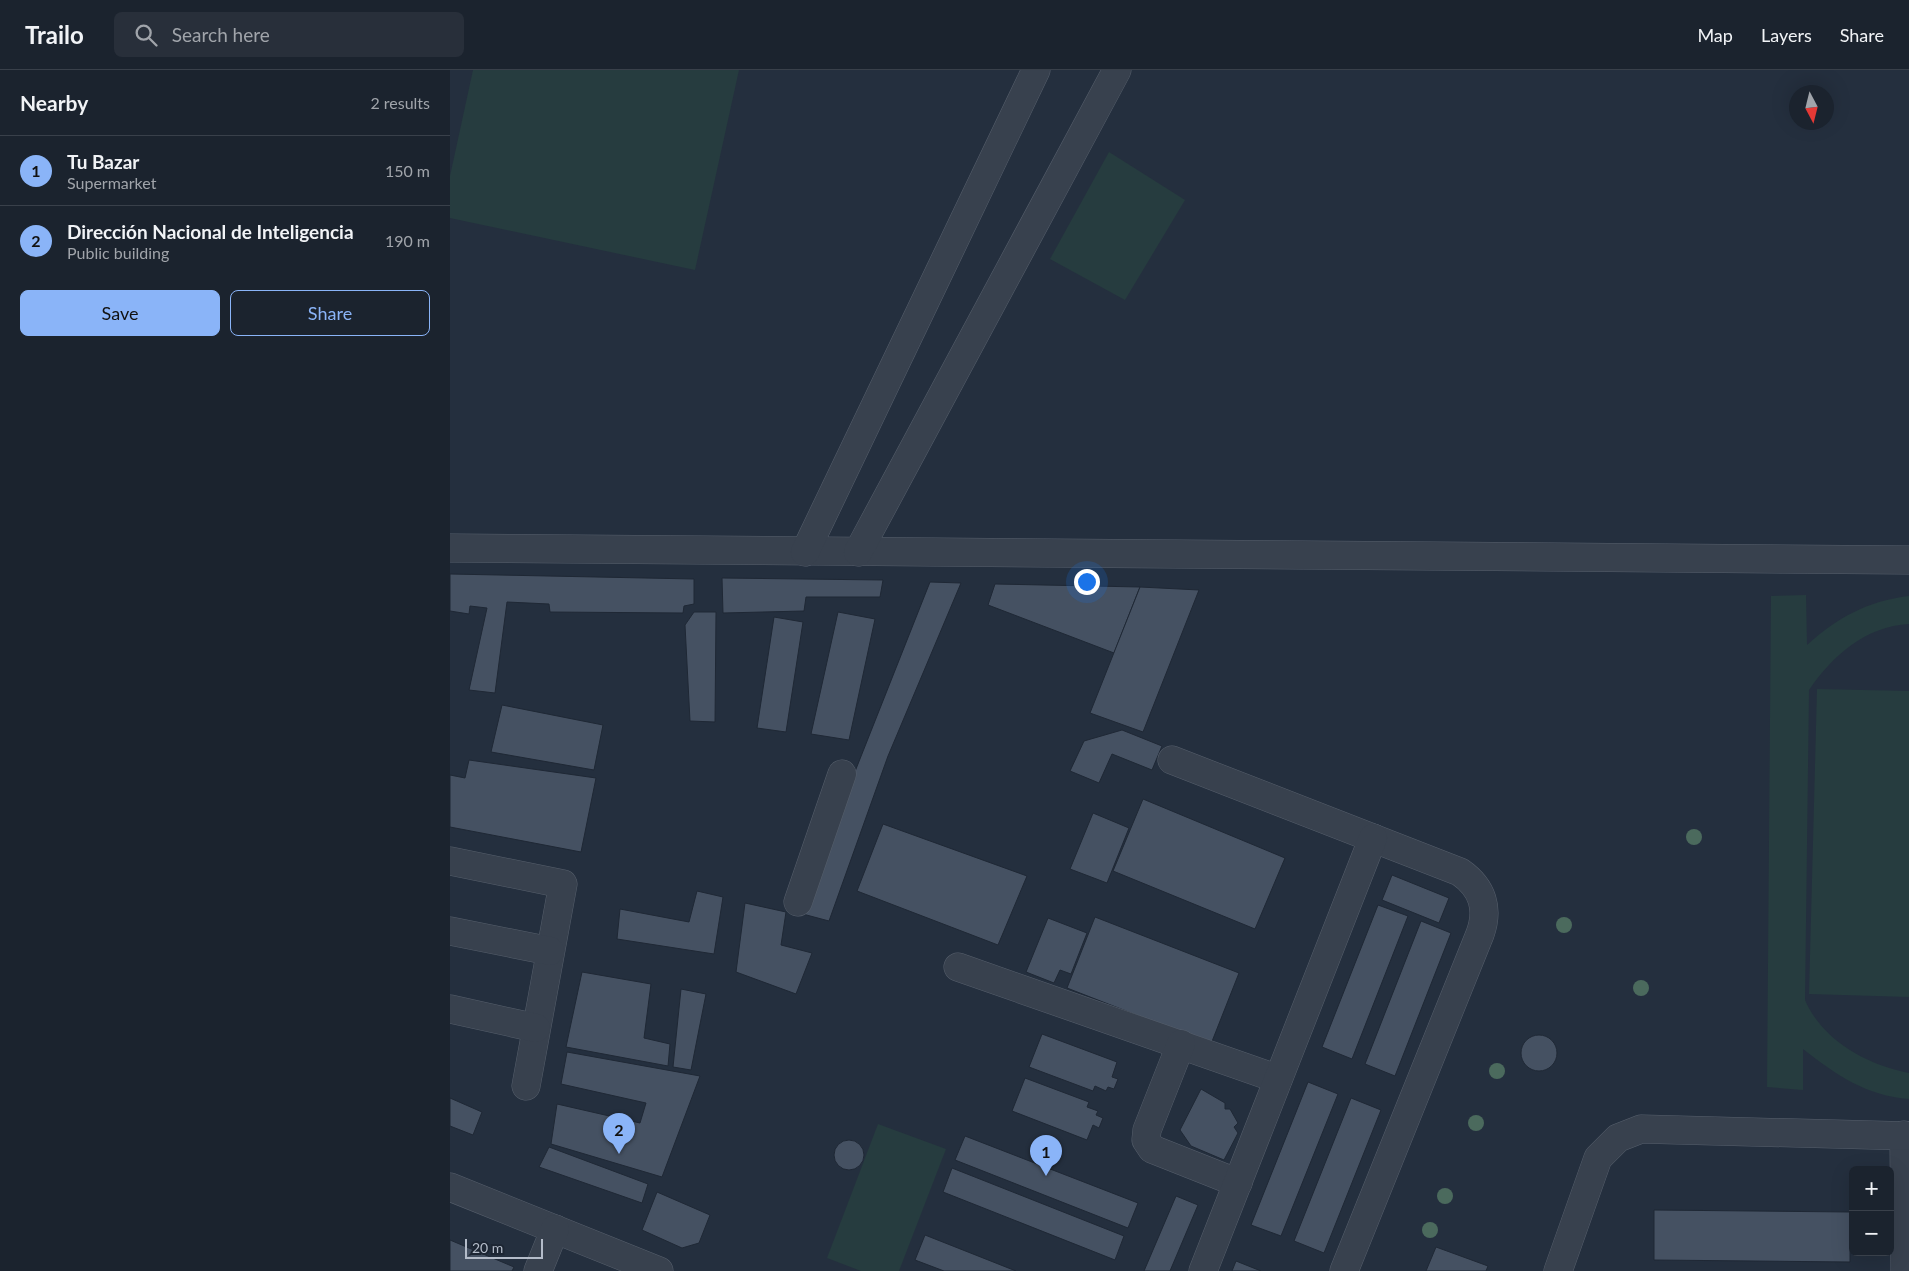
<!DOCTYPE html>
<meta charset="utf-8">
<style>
:root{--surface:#1b232e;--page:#282f3a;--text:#f1f3f6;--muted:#a0a4aa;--line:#39404a;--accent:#8ab4f8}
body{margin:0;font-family:Lato,sans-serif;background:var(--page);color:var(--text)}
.controls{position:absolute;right:15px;bottom:15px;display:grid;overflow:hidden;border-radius:8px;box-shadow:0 5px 20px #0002}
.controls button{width:45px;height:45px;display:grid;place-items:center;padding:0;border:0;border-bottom:1px solid var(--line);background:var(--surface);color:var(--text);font:25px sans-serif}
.compass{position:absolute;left:1339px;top:15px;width:45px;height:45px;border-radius:50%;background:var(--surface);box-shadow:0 5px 20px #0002;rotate:173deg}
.scale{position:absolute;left:15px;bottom:12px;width:78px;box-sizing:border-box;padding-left:5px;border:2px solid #b4bcc9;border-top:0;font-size:14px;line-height:18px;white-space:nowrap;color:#b4bcc9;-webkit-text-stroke:4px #1d2633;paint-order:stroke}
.you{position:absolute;left:636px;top:511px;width:18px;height:18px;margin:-12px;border:4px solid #fff;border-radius:50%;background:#1a73e8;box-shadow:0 0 0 8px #1a73e833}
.badge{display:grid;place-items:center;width:32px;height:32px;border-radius:50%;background:var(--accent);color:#111;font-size:16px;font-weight:700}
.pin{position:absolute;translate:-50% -41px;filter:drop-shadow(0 1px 2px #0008)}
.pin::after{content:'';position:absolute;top:26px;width:18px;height:15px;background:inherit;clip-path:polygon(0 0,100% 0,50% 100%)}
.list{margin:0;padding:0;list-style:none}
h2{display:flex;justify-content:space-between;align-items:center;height:65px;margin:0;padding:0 20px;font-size:21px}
h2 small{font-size:16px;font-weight:400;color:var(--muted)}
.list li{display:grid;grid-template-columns:32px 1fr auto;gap:15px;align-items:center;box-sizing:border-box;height:70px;padding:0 20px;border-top:1px solid var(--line)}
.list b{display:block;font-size:19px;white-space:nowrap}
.list p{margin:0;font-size:16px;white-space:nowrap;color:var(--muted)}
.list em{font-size:16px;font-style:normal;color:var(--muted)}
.actions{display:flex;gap:10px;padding:15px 20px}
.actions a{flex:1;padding:11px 0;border:1px solid var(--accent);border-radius:8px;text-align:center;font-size:18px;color:var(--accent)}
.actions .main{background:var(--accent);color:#111}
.icon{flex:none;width:28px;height:28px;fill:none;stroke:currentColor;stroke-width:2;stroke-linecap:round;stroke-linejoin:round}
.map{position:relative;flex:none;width:1459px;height:1201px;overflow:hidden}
header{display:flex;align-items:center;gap:30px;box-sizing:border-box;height:70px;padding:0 25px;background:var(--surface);border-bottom:1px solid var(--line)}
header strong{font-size:24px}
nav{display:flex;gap:28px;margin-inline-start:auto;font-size:18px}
.search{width:350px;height:45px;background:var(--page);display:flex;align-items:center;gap:12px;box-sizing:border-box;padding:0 18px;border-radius:8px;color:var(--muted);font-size:19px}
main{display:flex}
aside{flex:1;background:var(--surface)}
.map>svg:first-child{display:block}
</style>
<header>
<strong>Trailo</strong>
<div class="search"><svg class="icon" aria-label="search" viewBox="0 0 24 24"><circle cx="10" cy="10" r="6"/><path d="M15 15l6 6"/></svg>Search here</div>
<nav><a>Map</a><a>Layers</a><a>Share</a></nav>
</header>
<main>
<aside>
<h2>Nearby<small>2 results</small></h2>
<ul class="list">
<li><span class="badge">1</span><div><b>Tu Bazar</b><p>Supermarket</p></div><em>150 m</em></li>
<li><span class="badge">2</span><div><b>Dirección Nacional de Inteligencia</b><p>Public building</p></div><em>190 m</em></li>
</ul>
<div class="actions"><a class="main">Save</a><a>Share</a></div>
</aside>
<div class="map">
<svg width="1459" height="1201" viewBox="0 0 1459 1201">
<rect width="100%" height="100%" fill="#242f3e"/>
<g fill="#263c3f">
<polygon points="23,0 289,0 245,200 0,148 0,106"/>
<polygon points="659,82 735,130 675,230 600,189"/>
<path d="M1356 525 1357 575C1388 547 1418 531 1459 526V554C1416 556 1382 586 1359 620L1355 930C1372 970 1417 995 1459 1003V1029C1417 1026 1386 1005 1353 979V1020L1317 1017 1321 526Z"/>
<polygon points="1367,619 1459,621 1459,927 1359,924"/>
<polygon points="428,1054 496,1079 449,1201 411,1201 377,1188"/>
</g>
<g fill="#455162" stroke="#1f2835">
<polygon points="0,504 244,509 244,534 234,536 233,543 100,542 99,534 57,532 45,623 19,620 37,538 20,536 19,544 0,541"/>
<polygon points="272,508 433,510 430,527 356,527 354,541 273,543"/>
<polygon points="480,512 511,513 438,686 379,851 349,843"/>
<polygon points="545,514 690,517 664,583 538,535"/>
<polygon points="690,517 749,520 693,662 640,643"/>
<polygon points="244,542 266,542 265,652 240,651 235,555"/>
<polygon points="388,542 425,549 399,670 361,664"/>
<polygon points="324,547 353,552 336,662 307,658"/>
<polygon points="52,635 153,655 144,700 41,682"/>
<polygon points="672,660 712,676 702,700 662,684 649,713 620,701 634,671"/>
<polygon points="19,690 146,708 131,782 0,757 0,705 15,708"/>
<polygon points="693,729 835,788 805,859 663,801"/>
<polygon points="643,743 679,758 657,813 620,799"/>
<polygon points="433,754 577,806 548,875 407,821"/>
<polygon points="942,805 999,828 989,853 932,830"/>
<polygon points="247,821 273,827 264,884 167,869 170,839 239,852"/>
<polygon points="295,833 336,842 331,875 362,883 346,924 286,902"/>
<polygon points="928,835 958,846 902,989 872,977"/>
<polygon points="645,847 789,903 761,974 617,918"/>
<polygon points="598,848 637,863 621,904 610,900 604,913 576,902"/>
<polygon points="971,851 1001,863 945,1006 915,994"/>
<polygon points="132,902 201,914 194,968 220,974 218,996 116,977"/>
<polygon points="231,919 256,924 241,1000 223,997"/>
<polygon points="592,964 667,992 662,1007 668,1009 664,1019 658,1017 656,1021 645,1016 643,1021 579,997"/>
<circle cx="1089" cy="983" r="18"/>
<polygon points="117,982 250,1006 212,1107 101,1074 107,1034 190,1053 196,1033 111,1014"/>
<polygon points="575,1008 639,1032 637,1037 648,1041 646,1045 653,1048 649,1058 643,1055 637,1070 562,1041"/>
<polygon points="858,1012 888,1024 831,1166 801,1155"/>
<polygon points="751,1019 775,1033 775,1039 780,1039 788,1053 784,1057 788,1063 774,1090 741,1076 730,1060"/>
<polygon points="0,1028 32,1042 23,1065 0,1056"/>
<polygon points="901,1028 931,1040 874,1183 844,1171"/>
<polygon points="515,1066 688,1133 678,1158 505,1090"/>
<circle cx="399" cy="1085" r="15"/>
<polygon points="99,1077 198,1114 192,1133 89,1097"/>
<polygon points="502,1098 674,1166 665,1190 493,1122"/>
<polygon points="207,1122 260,1145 249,1173 232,1178 192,1160"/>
<polygon points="726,1126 748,1135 720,1201 694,1201"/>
<polygon points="1204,1140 1400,1142 1400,1192 1204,1190"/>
<polygon points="475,1165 566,1201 494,1201 465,1190"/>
<polygon points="0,1170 64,1197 62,1201 0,1201"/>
<polygon points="986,1177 1038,1196 1036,1201 976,1201"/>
<polygon points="786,1191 811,1201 782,1201"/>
</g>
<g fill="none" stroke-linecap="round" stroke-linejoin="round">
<g stroke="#565f6c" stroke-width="29">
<g id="minor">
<polyline points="0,478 1459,490"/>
<polyline points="355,482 586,0"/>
<polyline points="408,482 667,0"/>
<path d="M722 690 1010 802C1033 818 1039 839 1030 864L894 1201"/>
<polyline points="0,791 113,814 76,1016"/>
<polyline points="348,832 392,704"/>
<polyline points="0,861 100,881"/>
<polyline points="508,897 828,1009"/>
<polyline points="0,939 86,958"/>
<polyline points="731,974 697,1060 696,1070 702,1079 788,1113"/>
<polyline points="1454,1065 1455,1201"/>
<polyline points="0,1117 209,1201"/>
<polyline points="88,1201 105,1159"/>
<polyline points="753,1201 923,768"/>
<polyline points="1108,1201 1148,1088 1168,1068 1191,1059 1459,1066"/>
</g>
</g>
<use href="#minor" stroke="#38414e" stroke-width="28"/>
</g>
<g fill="#4b6a5d">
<circle cx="1244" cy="767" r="8"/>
<circle cx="1114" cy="855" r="8"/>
<circle cx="1191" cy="918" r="8"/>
<circle cx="1047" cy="1001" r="8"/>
<circle cx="1026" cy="1053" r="8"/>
<circle cx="995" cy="1126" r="8"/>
<circle cx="980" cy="1160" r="8"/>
</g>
</svg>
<div class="controls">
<button>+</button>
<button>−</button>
</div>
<svg class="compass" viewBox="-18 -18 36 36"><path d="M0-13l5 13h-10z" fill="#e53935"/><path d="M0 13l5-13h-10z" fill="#a0a4aa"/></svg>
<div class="scale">20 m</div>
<div class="you"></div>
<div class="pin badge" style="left:596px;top:1106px">1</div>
<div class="pin badge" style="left:169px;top:1084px">2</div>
</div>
</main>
